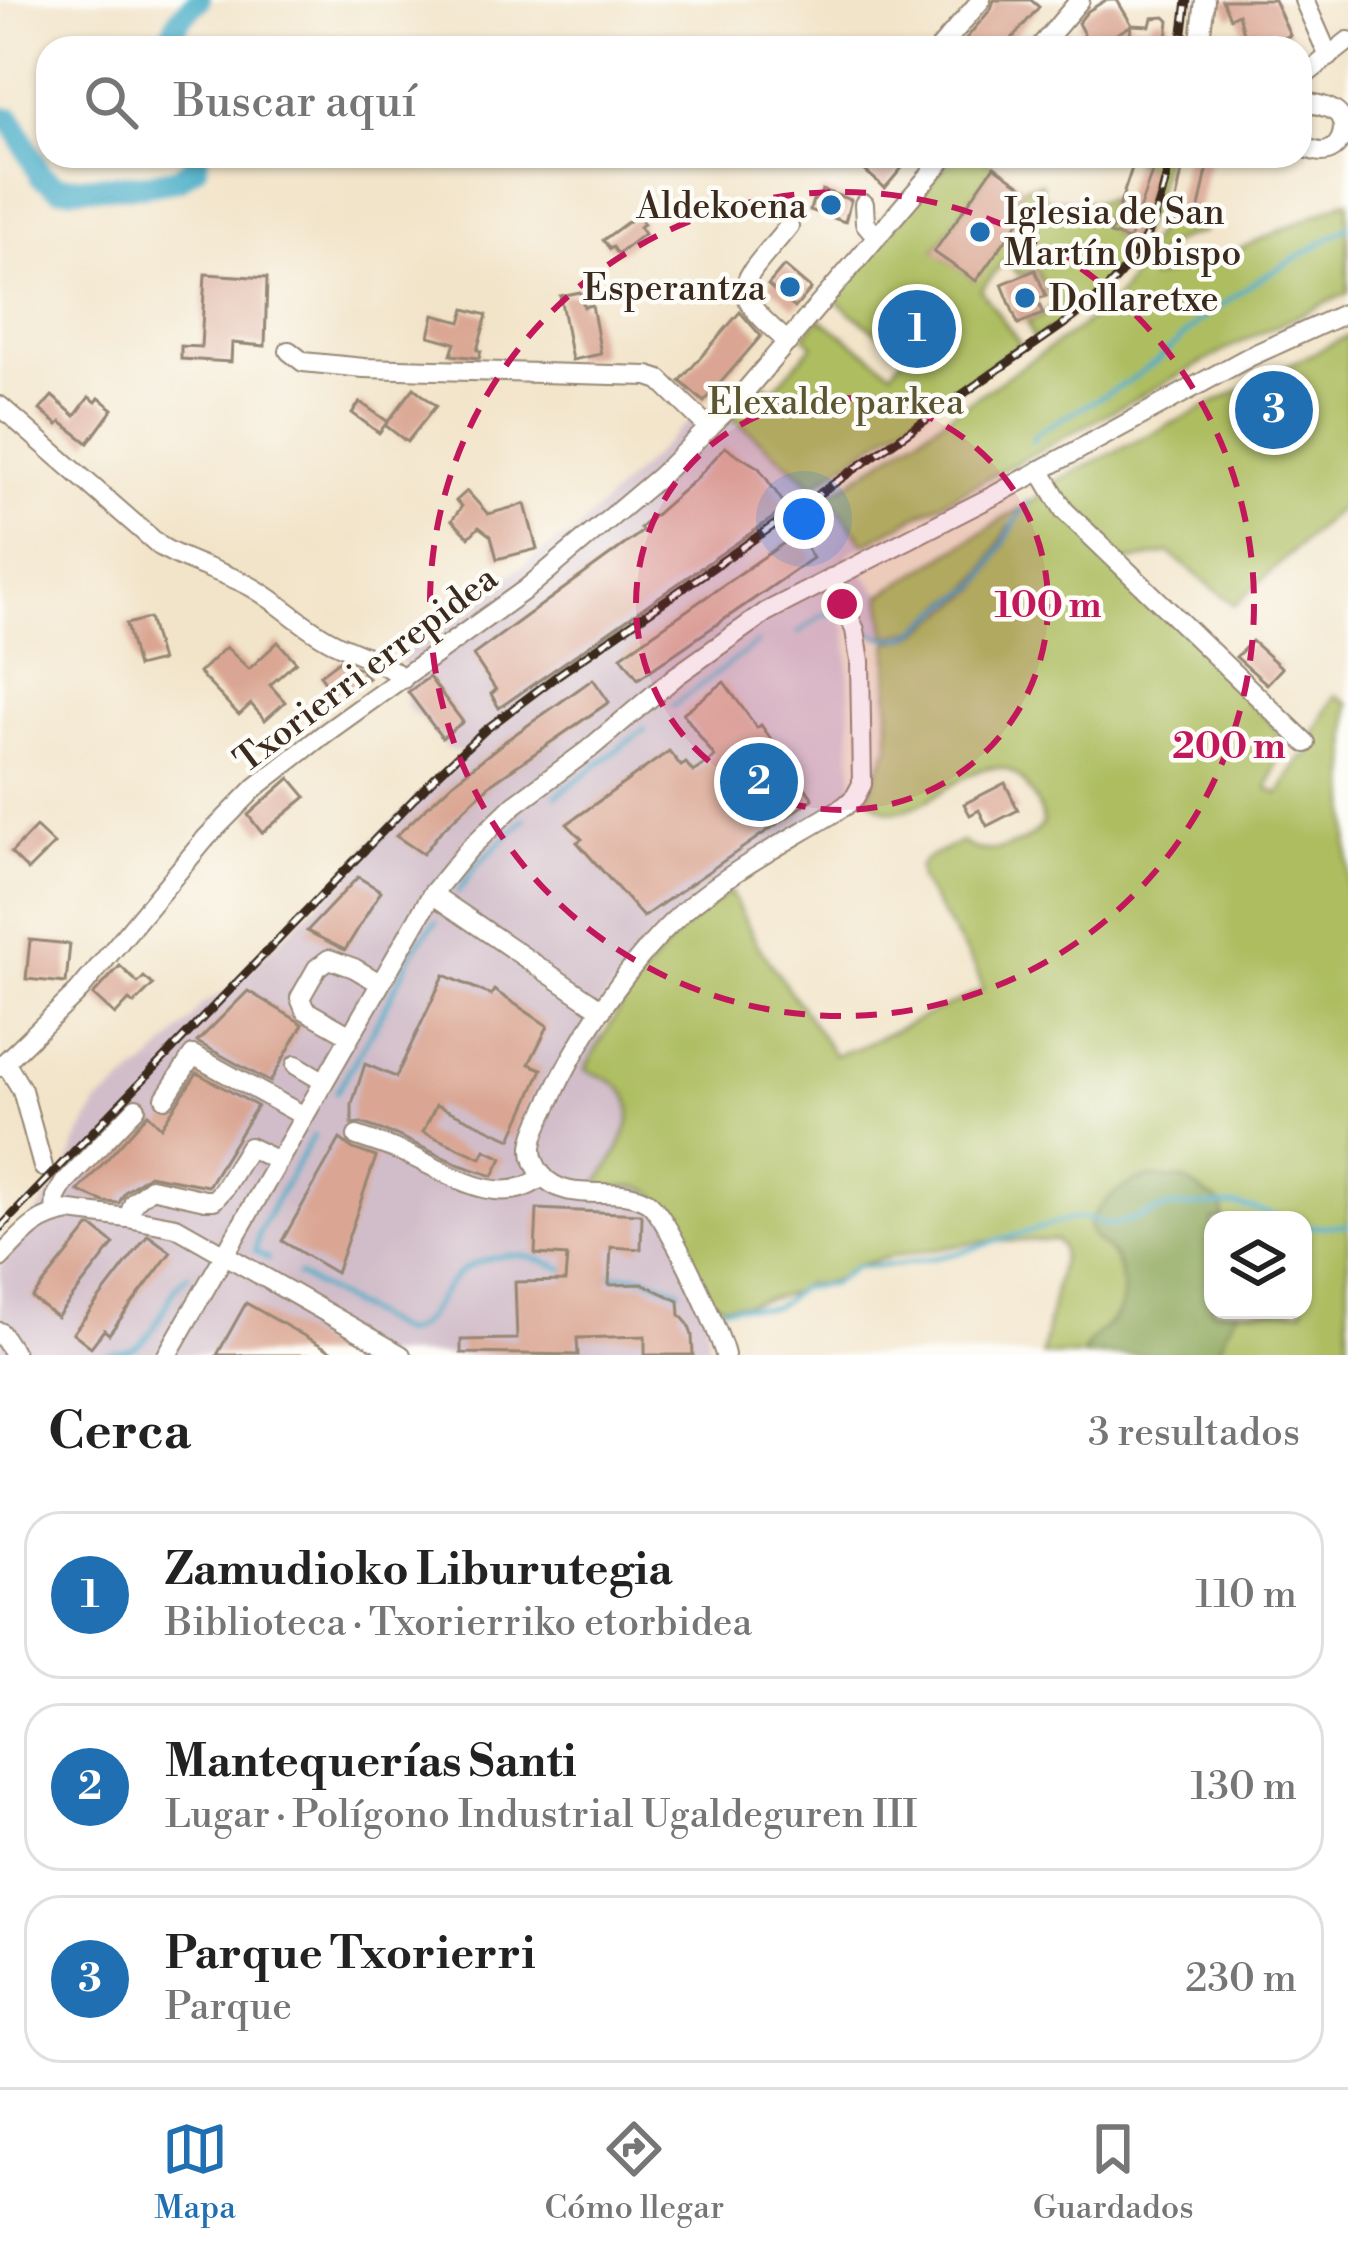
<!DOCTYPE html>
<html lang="es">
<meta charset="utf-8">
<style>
:root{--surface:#fff;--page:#f6f6f6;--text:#222;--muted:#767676;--line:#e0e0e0;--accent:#1f6fb2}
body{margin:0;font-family:"Libre Bodoni",serif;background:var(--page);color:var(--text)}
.controls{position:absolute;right:36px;bottom:36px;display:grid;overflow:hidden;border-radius:24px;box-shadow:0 3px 9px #0004}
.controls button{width:108px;height:108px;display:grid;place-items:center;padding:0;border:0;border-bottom:3px solid var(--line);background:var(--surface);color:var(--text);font:60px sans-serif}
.you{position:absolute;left:804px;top:519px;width:42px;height:42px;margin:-30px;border:9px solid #fff;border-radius:50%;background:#1a73e8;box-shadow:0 0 0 18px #1a73e833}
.badge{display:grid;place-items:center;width:78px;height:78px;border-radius:50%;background:var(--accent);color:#fff;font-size:39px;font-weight:700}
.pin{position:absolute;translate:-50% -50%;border:6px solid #fff;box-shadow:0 3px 12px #0006}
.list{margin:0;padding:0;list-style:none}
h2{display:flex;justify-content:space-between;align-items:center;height:156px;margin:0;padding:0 48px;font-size:51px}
h2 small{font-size:39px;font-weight:400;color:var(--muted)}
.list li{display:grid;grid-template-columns:78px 1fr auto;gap:36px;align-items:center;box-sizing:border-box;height:168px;margin:0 24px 24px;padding:0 24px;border:3px solid var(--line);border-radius:36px}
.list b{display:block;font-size:45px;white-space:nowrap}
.list p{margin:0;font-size:39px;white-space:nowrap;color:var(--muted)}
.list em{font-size:39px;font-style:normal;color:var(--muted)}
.icon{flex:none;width:66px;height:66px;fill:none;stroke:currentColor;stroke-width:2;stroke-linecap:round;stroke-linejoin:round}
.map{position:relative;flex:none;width:1348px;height:1355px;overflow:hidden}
.search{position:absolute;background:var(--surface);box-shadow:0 3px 9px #0004;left:36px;right:36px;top:36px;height:132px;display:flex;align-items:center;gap:30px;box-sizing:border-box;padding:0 42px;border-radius:36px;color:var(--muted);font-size:45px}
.sheet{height:732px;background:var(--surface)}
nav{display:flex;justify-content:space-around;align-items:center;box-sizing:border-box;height:168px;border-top:3px solid var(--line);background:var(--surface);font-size:33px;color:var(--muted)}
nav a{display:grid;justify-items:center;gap:6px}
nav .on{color:var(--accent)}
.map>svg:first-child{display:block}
</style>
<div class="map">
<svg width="1348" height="1355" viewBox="0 0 1348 1355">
<rect width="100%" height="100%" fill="#fdfcf7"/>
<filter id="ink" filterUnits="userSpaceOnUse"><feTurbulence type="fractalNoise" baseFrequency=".00833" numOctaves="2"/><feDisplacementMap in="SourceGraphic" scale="24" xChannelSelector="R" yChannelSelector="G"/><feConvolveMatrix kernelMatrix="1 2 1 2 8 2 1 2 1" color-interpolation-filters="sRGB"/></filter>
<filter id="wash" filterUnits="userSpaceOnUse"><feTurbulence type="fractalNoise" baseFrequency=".004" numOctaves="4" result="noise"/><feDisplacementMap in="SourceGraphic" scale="48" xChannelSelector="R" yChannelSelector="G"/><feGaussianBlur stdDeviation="2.7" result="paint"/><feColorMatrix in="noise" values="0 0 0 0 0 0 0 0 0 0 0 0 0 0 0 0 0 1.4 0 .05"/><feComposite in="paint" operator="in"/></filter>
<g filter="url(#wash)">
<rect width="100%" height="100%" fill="#f2e4c9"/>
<polygon fill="#d1bdc9" points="715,408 733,416 829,496 865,544 847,555 881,595 887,637 841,618 847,631 853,791 699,894 585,1022 611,1041 706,1309 709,1355 0,1355 0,1266 66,1171 76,1143 98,1103 153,1060 191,1020 202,1004 227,991 367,856 364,849 465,753 447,749 422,720 406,707 401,650 460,616 472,607 481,596 557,541 571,536 682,427 705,410"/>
<g fill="#adbd61" stroke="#747440" stroke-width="3">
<path d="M954 156H980L994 166 934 251 975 280 1025 212 1013 202 1024 187 1041 183 1043 196 1048 199 1092 202 1109 199 1102 222 1113 226 1111 234 1129 240 1153 169 1134 162 1137 156H1164C1150 245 1110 293 1034 340L1027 323 1044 315 1053 303 1036 269 1019 275 1005 260 981 290 1020 344 814 485 732 417 763 383 773 390 813 345 804 336 819 318 892 371 905 354 833 299Z"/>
<path d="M1348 200V293L1243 341 865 544 829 496 1082 326 1112 303 1127 284 1168 210C1181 214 1198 219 1210 210L1212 216 1202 233C1182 235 1162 248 1147 261L1150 279 1212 261Z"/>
<polygon points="1348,336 1348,500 1235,605 1169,553 1124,562 1063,501 1052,483"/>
<path d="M1048 491 1233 680C1263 731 1297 714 1268 788L1279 794 1301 757H1307L1317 739 1314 733 1335 695 1348 703V1355H1218L1225 1332 1238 1310H1303V1220H1222L1223 1205 1184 1180 1165 1179 1096 1241C1099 1243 1108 1250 1111 1253 1124 1268 1127 1302 1114 1318 1103 1331 1090 1338 1083 1355H1042L1062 1254 1061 1247 1056 1240 980 1242 889 1257 853 1267 838 1279 821 1284H804L792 1293 746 1304 723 1305 698 1295C688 1269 675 1206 651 1192 636 1182 611 1188 594 1188 608 1170 641 1120 627 1096 619 1082 599 1075 585 1070 619 1003 666 933 730 892L759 947 835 1055 857 1048 983 989 976 969 920 880 919 867 926 859 962 842C985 860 1025 846 1043 825 1043 810 1033 796 1024 783 984 734 936 816 890 811 880 809 874 802 867 796L889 745 888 642C919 640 932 621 956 605 964 599 972 594 980 587L1014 527 1009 526 982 574 969 590 949 602 918 629 887 637 881 595Z"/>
</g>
<path fill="#8aa457" stroke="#62673a" stroke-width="3" d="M1155 1177 1184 1180 1223 1205 1222 1220H1213V1310H1238L1225 1332 1218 1355H1083C1091 1333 1112 1328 1120 1309 1126 1295 1122 1265 1111 1253 1100 1240 1090 1241 1089 1223 1102 1199 1128 1179 1155 1177Z"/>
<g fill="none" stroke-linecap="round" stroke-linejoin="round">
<g stroke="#49adc8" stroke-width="4.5">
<polyline points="1032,442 1036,433 1126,383 1156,362 1200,321 1250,285 1348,227"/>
<polyline points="798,633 824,614 829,615"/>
<path d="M871 633C913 652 925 618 956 600 965 594 971 592 980 583L1027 502"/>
<polyline points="673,706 757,643"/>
<polyline points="556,796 645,729"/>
<polyline points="458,892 477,865 525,819"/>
<path d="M336 1093C355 1060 375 1028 392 994 406 967 414 944 436 922"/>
<polyline points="1303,1227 1348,1225"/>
<polyline points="269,1259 255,1251 259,1233 271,1209 314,1135"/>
<path d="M298 1275 402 1333C428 1330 436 1296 453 1279 469 1261 500 1253 524 1256 540 1258 554 1266 570 1271"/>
<polyline points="605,1275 644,1276 680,1290"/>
<path d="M723 1307C763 1302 766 1322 799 1288L831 1285 855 1267 898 1265 958 1253 1066 1220 1085 1218 1111 1226 1169 1207 1236 1205 1263 1211 1284 1220"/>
<path d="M106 1355C115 1351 126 1353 134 1348 161 1333 164 1293 188 1275"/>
</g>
<g stroke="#49adc8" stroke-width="24">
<polyline points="166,48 180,18 198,0"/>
<polyline points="0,119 11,119 41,176 59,188 144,185 178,179 196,166 197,156"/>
</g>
</g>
<g id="blocks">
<g fill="#daa693">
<polygon points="994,0 1031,0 1039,7 1004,48 958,48 991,9"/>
<polygon points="1106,0 1117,0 1132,25 1150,26 1152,18 1165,17 1169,21 1166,48 1129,48 1131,26 1091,48 1078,23 1088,11"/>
<polygon points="1222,0 1274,0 1290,35 1281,40 1252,38 1251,34 1244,37 1238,14 1230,18"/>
<polygon points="861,156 912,156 885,188 856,163"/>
<polygon points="1185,156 1210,156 1198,213 1174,211"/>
<polygon points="1134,162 1153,169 1129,240 1110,234"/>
<polygon points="994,166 1024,187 1013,202 1026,212 976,281 934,252"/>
<polygon points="822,190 851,200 845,222 810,210 813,200 817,201"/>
<polygon points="637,215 644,224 639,227 644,234 618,254 613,247 610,249 603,240"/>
<polygon points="784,266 811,289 795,308 768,285"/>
<polygon points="1035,270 1046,296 1037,299 1043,314 1018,324 1002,284"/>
<polygon points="205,274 267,278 265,346 232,343 231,362 181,359 181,346 201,347"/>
<polygon points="580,292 584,307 592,305 601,354 572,360 560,296"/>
<polygon points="912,301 922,308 919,312 935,323 914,355 884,335 905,304 908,306"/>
<polygon points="465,309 487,315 477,350 481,351 479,358 451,355 455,343 429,336 434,315 461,322"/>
<polygon points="740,312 761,336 704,402 680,381"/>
<polygon points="414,388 436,406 407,442 385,425 379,433 352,413 360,402 387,421 386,424"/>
<polygon points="52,396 75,416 89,397 96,402 99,398 113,409 88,443 61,422 58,425 40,410"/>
<polygon points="725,447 759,468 787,508 499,708 491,694 496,690 473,655 643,531 640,528 696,479"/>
<polygon points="467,491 488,514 525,504 537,549 497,559 491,536 479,527 469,537 452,520 462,506 456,501"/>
<polygon points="797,534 813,558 638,679 621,656"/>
<polygon points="149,618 161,661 137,667 126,624"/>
<polygon points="1252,641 1282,668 1267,684 1236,657"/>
<polygon points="278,642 296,662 270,685 285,702 265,720 251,704 239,715 199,673 226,647 249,669"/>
<polygon points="340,660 360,669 368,678 347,693 340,684 332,691 320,675"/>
<polygon points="429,677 463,722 442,738 408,692"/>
<polygon points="593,679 609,702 492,783 440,832 423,854 396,836 454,782 504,742"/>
<polygon points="724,682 757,728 761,725 813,799 643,917 577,842 582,839 567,824 669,751 681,766 686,763 693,772 715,757 683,713"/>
<polygon points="290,778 306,797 262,833 248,815"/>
<polygon points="1005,783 1018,810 987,826 979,810 970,815 964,804"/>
<polygon points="36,827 54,844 28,870 11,853"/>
<polygon points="358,877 381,891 345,950 307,931"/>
<polygon points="30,940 70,944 66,983 26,979"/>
<polygon points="120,966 138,983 144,977 153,985 134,1004 129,1000 115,1015 93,995"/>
<polygon points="444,975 491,995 494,990 548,1026 529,1064 542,1069 511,1139 436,1105 423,1132 481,1158 485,1150 502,1158 493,1176 460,1165 396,1135 361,1123 352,1124 352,1104 365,1064 396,1077"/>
<polygon points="248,991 303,1024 270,1082 197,1042"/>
<polygon points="197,1073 257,1106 208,1186 149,1175 125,1192 119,1203 104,1202 78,1191 148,1114 161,1127"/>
<polygon points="340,1139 353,1149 376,1157 336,1273 282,1241"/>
<polygon points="537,1209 640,1214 642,1216 641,1249 611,1247 609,1285 643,1284 679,1301 680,1315 688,1324 692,1335 693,1355 645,1355 645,1336 577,1338 578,1355 461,1353 461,1340 517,1339 515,1282 565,1281 567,1256 535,1254"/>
<polygon points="89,1227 93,1227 114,1244 57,1317 32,1298"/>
<polygon points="148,1235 171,1252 109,1334 104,1330 91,1347 73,1333"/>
<polygon points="246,1303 338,1355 217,1355"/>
</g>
</g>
</g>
<g filter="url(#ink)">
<use href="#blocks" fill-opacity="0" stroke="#968774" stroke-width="3"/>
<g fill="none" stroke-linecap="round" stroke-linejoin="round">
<g stroke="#968774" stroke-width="22">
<g id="minor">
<polyline points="1304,0 1329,57"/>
<polyline points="940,48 981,0"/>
<polyline points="1039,48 1080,0"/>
<polyline points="1199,48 1205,0"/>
<polyline points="1300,79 1348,41"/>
<path d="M1300 101C1312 104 1330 105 1339 115 1348 130 1340 152 1321 152 1318 152 1302 147 1300 147"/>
<polyline points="864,204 865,223 876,236"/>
<path d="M788 342C722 285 741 286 789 226"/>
<polyline points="289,351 303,362 364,368 648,376 660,380 709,428"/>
<path d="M0 406 160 546C187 563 219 570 248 585 279 601 303 628 335 643 359 655 383 660 403 679"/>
<polyline points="1040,470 1064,510 1306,743"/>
<polyline points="432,894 602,1010"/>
<polyline points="349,1035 305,1010 300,998 317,968 329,959 354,968 378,982"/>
<polyline points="5,1062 22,1090 43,1167"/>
<polyline points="296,1065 323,1081"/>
<polyline points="0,1067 78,992 206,838 256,787 324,734 526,589 659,477 740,397 946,156"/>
<polyline points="165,1098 193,1055 304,1116"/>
<path d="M357 1136C372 1141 388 1146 402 1152 446 1170 498 1213 543 1176"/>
<polyline points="55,1213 56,1197 64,1183 136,1108"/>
<polyline points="128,1218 134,1202 151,1188 205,1200 214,1200 223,1190 249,1147 278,1161"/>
<path d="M0 1258C23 1234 36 1216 70 1211L128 1218 176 1227 401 1355"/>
<polyline points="0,1332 15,1355"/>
<polyline points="167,1355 432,894 468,850 514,805 588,750 676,676 766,612 997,494 1249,357 1348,312"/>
<path d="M725 1355C719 1330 666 1211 646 1201 614 1183 568 1206 542 1175 534 1165 530 1153 533 1141 535 1129 542 1117 547 1107 579 1035 641 941 705 894 748 861 798 835 845 806L855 797 862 784 860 661 855 630 831 578"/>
</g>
</g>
<use href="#minor" stroke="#fff" stroke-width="18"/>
<g stroke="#3b2a1e" stroke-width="9">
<g id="rail">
<polyline points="1181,48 1187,0"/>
<path d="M0 1228 437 775 485 730 558 675 1074 317C1133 272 1159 229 1170 156"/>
</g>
</g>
<use href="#rail" stroke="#fdfcf7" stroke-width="4.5" stroke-dasharray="14" stroke-linecap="butt"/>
</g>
</g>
<circle cx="842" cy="604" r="206" fill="#c2185b" fill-opacity=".12"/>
<g fill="none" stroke="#c2185b" stroke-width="6" stroke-dasharray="21 15">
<circle cx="842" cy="604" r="206"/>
<circle cx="842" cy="604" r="412"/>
</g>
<g fill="#1f6fb2" stroke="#fdfcf7" stroke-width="4.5">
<circle cx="831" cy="205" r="12"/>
<circle cx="980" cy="232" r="12"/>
<circle cx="790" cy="287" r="12"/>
<circle cx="1025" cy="298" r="12"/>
</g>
<g text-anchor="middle" stroke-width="9" stroke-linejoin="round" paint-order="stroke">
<g font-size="36" fill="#3b2a1e" stroke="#fdfcf7" text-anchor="end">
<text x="807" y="218">Aldekoena</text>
<text x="1004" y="224" text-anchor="start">Iglesia de San<tspan x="1004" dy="41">Martín Obispo</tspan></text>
<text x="766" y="300">Esperantza</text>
<text x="1049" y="311" text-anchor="start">Dollaretxe</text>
</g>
<g font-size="36" fill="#5d5632" stroke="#fdfcf7">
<text x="836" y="414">Elexalde parkea</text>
</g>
<g font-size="36" fill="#3b2a1e" stroke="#fdfcf7">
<text transform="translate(365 668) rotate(-37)" y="13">Txorierri errepidea</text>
</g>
</g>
<circle cx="842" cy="604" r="18" fill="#c2185b" stroke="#fdfcf7" stroke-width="6"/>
<g font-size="36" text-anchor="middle" font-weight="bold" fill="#c2185b" stroke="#fdfcf7" stroke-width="9" stroke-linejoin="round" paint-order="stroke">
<text x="1048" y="617">100 m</text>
<text x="1229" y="758">200 m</text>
</g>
</svg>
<div class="controls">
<button><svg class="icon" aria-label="layers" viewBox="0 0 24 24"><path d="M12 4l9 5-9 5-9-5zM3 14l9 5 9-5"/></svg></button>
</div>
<div class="you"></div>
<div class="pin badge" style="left:917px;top:329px">1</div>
<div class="pin badge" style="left:759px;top:782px">2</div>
<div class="pin badge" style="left:1274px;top:410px">3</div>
<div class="search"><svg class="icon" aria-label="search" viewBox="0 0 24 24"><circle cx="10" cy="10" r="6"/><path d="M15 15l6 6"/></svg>Buscar aquí</div>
</div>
<section class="sheet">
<h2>Cerca<small>3 resultados</small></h2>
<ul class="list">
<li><span class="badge">1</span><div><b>Zamudioko Liburutegia</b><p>Biblioteca · Txorierriko etorbidea</p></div><em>110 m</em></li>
<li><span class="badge">2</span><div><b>Mantequerías Santi</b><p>Lugar · Polígono Industrial Ugaldeguren III</p></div><em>130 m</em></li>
<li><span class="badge">3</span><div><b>Parque Txorierri</b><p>Parque</p></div><em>230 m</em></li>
</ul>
</section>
<nav>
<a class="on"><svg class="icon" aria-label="map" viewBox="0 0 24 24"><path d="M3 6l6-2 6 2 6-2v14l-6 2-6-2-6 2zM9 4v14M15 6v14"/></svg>Mapa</a>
<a><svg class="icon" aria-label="directions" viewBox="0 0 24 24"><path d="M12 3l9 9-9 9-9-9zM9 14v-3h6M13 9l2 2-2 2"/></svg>Cómo llegar</a>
<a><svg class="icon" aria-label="saved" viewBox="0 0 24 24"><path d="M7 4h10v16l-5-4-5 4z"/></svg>Guardados</a>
</nav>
